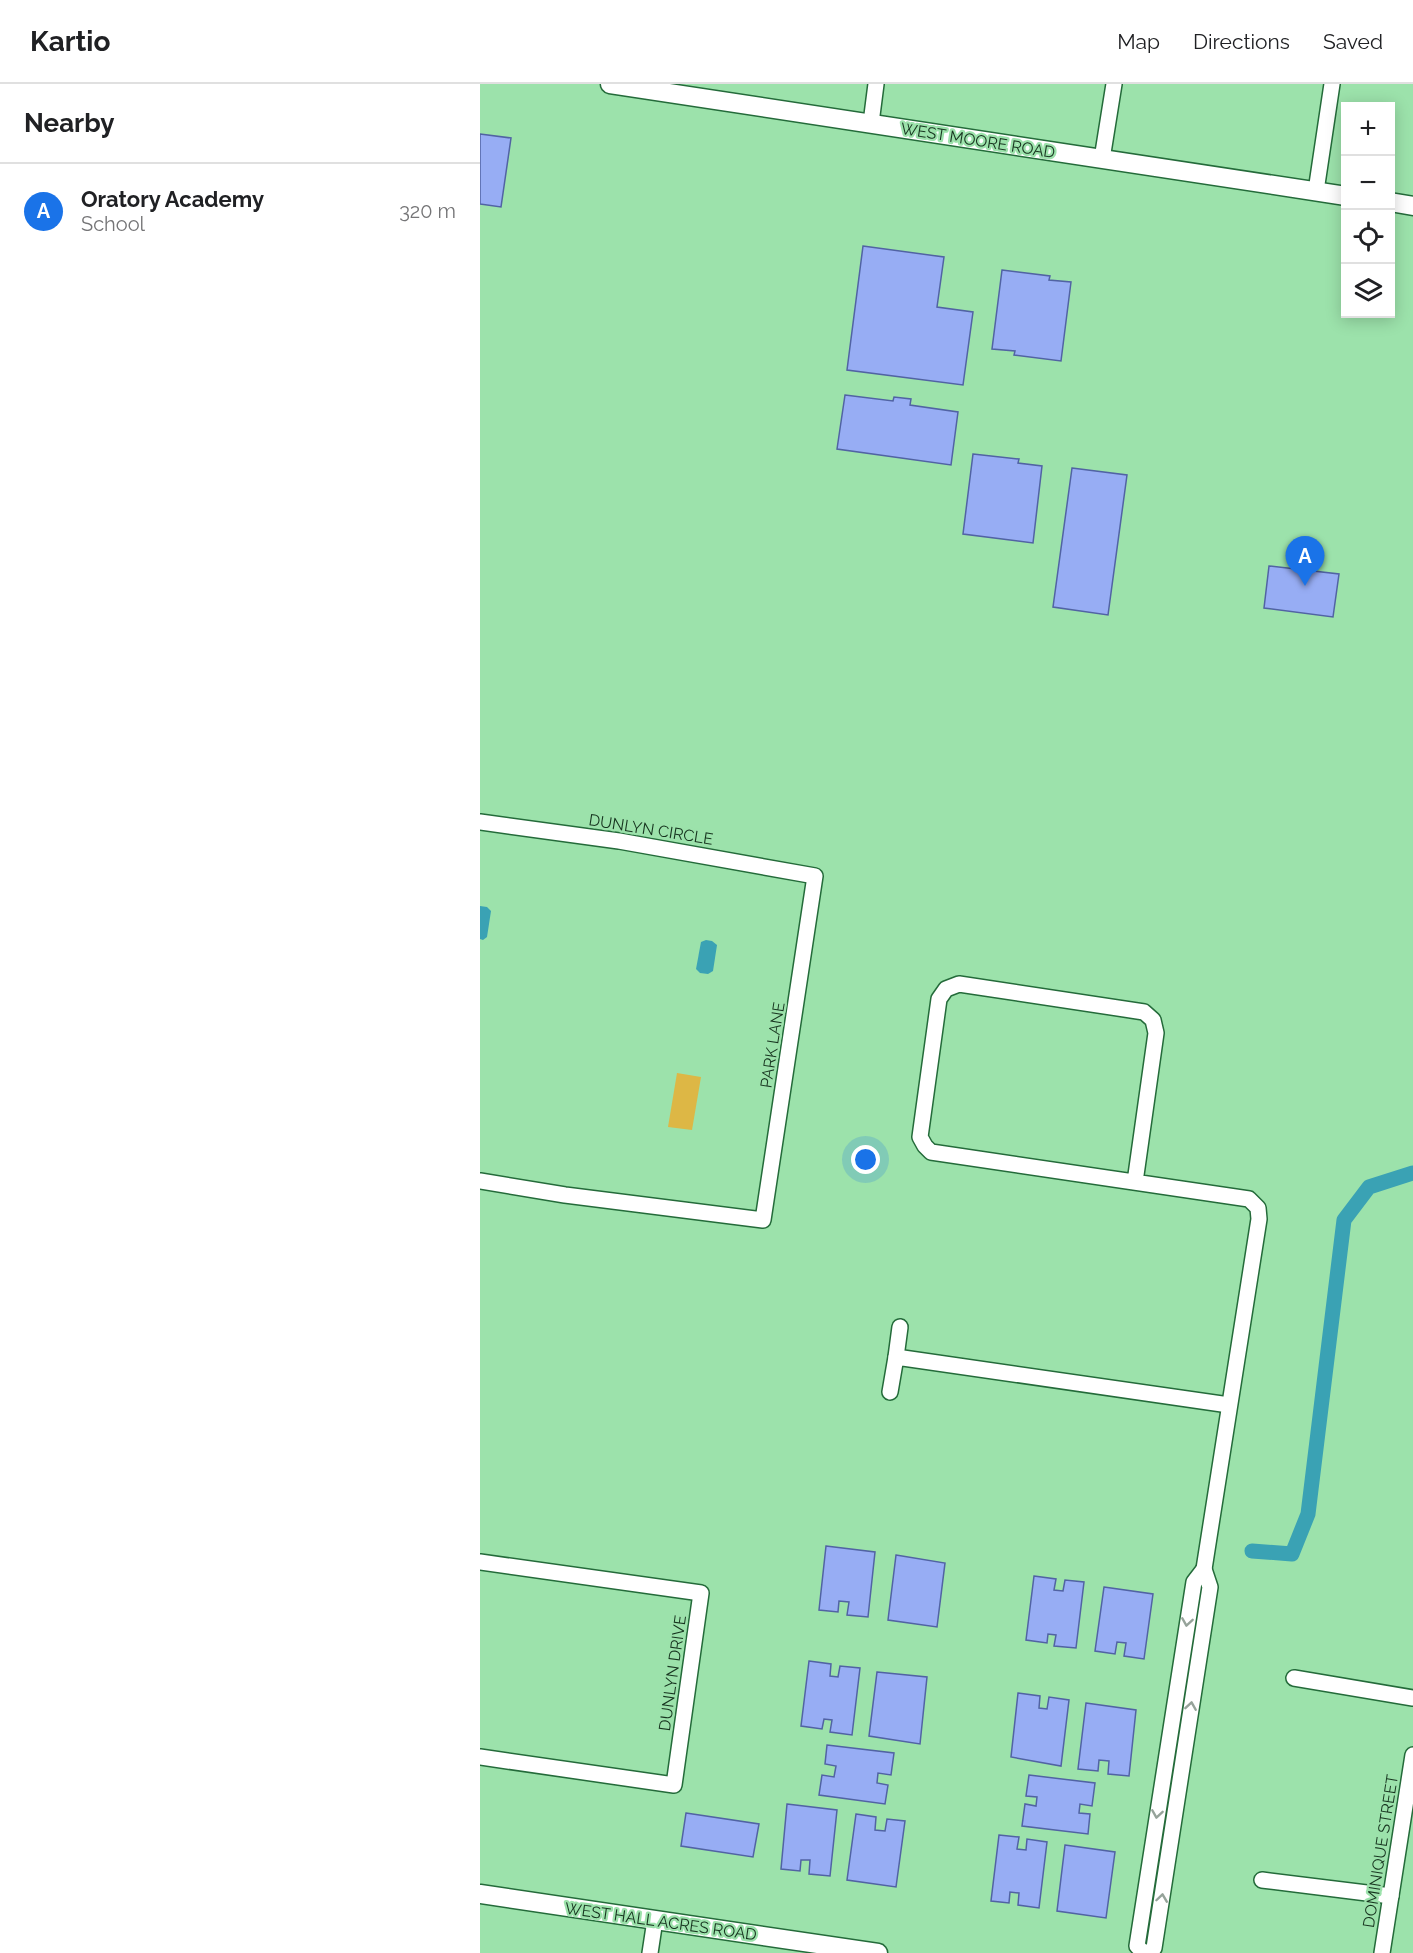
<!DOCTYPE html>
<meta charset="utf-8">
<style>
:root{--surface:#fff;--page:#f2f2f2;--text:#202124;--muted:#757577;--line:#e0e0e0;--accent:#1a73e8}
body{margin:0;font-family:Raleway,sans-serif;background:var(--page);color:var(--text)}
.controls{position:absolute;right:18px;top:18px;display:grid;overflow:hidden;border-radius:0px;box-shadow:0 3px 15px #0003}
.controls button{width:54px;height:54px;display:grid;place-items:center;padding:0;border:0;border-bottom:2px solid var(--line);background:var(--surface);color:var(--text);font:30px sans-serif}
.you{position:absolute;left:386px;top:1076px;width:21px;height:21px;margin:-15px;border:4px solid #fff;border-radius:50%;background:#1a73e8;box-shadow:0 0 0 9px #1a73e833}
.badge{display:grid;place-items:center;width:39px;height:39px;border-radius:50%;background:var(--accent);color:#fff;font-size:20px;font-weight:700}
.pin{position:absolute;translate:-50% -50px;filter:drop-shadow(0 2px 3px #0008)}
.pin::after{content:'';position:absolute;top:32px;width:21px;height:18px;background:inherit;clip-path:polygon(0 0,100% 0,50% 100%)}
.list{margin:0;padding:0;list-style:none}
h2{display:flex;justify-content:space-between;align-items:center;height:78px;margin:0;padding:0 24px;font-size:26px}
h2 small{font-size:20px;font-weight:400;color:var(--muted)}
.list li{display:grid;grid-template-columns:39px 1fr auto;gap:18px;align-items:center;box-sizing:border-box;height:96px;padding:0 24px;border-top:2px solid var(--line)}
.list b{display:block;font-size:22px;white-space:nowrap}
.list p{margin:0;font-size:20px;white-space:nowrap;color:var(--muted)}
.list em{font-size:20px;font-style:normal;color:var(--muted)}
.icon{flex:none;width:33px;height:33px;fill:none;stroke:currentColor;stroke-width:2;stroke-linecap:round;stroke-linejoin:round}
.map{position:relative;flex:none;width:933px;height:1869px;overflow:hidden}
header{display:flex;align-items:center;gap:36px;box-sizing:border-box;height:84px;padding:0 30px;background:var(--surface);border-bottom:2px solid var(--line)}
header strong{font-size:28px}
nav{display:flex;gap:33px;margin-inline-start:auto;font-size:21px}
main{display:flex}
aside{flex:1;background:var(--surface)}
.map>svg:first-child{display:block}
</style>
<header>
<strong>Kartio</strong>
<nav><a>Map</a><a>Directions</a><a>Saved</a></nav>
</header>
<main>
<aside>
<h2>Nearby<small></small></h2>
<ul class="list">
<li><span class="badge">A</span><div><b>Oratory Academy</b><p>School</p></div><em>320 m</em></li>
</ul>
</aside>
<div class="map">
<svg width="933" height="1869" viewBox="0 0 933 1869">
<rect width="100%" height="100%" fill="#9ce2ab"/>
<polygon fill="#ddb745" points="197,989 221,993 212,1046 188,1043"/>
<g fill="#3aa2b4">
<polygon points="0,822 7,823 11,827 7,853 3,856 0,855"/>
<polygon points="226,856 232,857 237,861 233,887 228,890 220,889 216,885 221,858"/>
</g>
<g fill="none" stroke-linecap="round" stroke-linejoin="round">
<polyline stroke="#3aa2b4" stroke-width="15" points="772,1467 812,1470 828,1430 864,1136 889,1103 933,1089"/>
</g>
<g fill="#97adf4" stroke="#5163a3" stroke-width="1.5">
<polygon points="0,50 31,54 21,123 0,120"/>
<polygon points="383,162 464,173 457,223 493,228 483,301 367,286"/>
<polygon points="522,186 570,192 569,196 591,198 581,277 534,271 535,267 512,265"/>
<polygon points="365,311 413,317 414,313 431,315 430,321 478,328 471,381 357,365"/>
<polygon points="493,370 539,375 538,379 562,382 553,459 483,450"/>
<polygon points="592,384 647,391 628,531 573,523"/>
<polygon points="789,482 859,490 853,533 784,524"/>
<polygon points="346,1462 395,1468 388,1533 367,1531 369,1518 359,1517 358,1528 339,1526"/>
<polygon points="416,1471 465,1479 457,1543 408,1536"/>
<polygon points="554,1492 576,1495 574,1506 583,1507 585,1496 604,1498 596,1564 574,1562 576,1551 568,1550 567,1559 546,1556"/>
<polygon points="624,1503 673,1510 664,1575 644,1572 646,1559 637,1558 635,1570 615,1567"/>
<polygon points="329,1577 351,1580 350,1592 358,1593 360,1582 380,1584 372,1651 350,1648 352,1636 344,1635 342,1645 321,1642"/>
<polygon points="397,1588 447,1593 440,1660 389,1652"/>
<polygon points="538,1609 560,1612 559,1624 567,1625 569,1613 589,1616 581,1682 531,1673"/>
<polygon points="606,1619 656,1626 649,1692 628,1690 629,1677 619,1676 618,1687 598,1685"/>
<polygon points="347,1661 414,1669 411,1691 398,1689 397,1699 408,1701 405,1720 339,1711 342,1691 354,1693 356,1682 345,1680"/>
<polygon points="549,1691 615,1699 612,1722 600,1720 599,1729 610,1730 608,1750 542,1742 545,1720 556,1722 557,1713 546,1712"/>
<polygon points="307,1720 357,1726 350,1792 329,1790 330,1776 321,1776 320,1787 301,1785"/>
<polygon points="206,1729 279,1740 273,1773 201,1762"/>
<polygon points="376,1730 396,1733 395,1746 405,1747 407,1735 425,1737 416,1803 367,1796"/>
<polygon points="519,1751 539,1753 537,1765 546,1766 547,1755 567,1758 559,1824 538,1821 539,1809 530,1808 529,1819 511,1817"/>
<polygon points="585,1761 635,1768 626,1834 577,1827"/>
</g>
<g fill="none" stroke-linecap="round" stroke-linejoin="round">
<g stroke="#246b3a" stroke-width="18">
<g id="minor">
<polyline points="391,39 396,0"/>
<polyline points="622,75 634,0"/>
<polyline points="836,107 852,0"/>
<polyline points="0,738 139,757 335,792 283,1136 85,1111 0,1097"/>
<polyline points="655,1098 676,949 673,936 664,928 479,900 466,905 459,915 440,1053 445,1062 451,1068 769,1115 778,1124 779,1135 724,1485"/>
<polyline points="416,1273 420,1243"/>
<polyline points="410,1308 416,1273 749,1321"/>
<polyline points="0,1478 221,1509 194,1701 0,1673"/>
<polyline points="814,1594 933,1614"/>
<polyline points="782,1796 911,1812"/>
<polyline points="170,1869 175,1836"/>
<polyline points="664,1869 657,1862 714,1498 724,1485 730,1503 674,1864 668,1869"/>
<polyline points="902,1869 933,1671"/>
</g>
</g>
<g stroke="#246b3a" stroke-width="21">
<g id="tertiary">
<polyline points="130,0 866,112"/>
<polyline points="910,118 933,122"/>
<polyline points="0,1810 398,1869"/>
</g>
</g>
<use href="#minor" stroke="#fff" stroke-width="15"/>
<use href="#tertiary" stroke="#fff" stroke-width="18"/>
</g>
<defs><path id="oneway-chevron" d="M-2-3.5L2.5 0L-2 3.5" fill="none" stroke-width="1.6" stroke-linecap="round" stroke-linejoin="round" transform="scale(1.5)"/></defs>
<g stroke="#96a39a">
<use href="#oneway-chevron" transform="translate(707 1538) rotate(99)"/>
<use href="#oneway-chevron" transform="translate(711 1622) rotate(-81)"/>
<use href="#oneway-chevron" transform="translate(677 1730) rotate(99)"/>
<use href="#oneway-chevron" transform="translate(682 1814) rotate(-82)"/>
</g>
<g text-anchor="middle" stroke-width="4.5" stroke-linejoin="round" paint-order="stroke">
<g font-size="16" fill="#16331e" stroke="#9ce2ab">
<text transform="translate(498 56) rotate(9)" y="6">WEST MOORE ROAD</text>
<text transform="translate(171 745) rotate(9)" y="6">DUNLYN CIRCLE</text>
<text transform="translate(292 961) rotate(-81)" y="6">PARK LANE</text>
<text transform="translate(192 1589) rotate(-82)" y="6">DUNLYN DRIVE</text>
<text transform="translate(900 1767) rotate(-81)" y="6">DOMINIQUE STREET</text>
<text transform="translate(181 1837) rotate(8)" y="6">WEST HALL ACRES ROAD</text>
</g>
</g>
</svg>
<div class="controls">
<button>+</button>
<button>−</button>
<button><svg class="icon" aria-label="locate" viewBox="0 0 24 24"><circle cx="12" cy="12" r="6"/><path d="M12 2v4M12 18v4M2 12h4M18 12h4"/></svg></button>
<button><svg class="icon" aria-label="layers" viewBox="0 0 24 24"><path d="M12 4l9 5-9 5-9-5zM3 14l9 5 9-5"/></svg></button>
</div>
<div class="you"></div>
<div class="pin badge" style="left:825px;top:502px">A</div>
</div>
</main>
